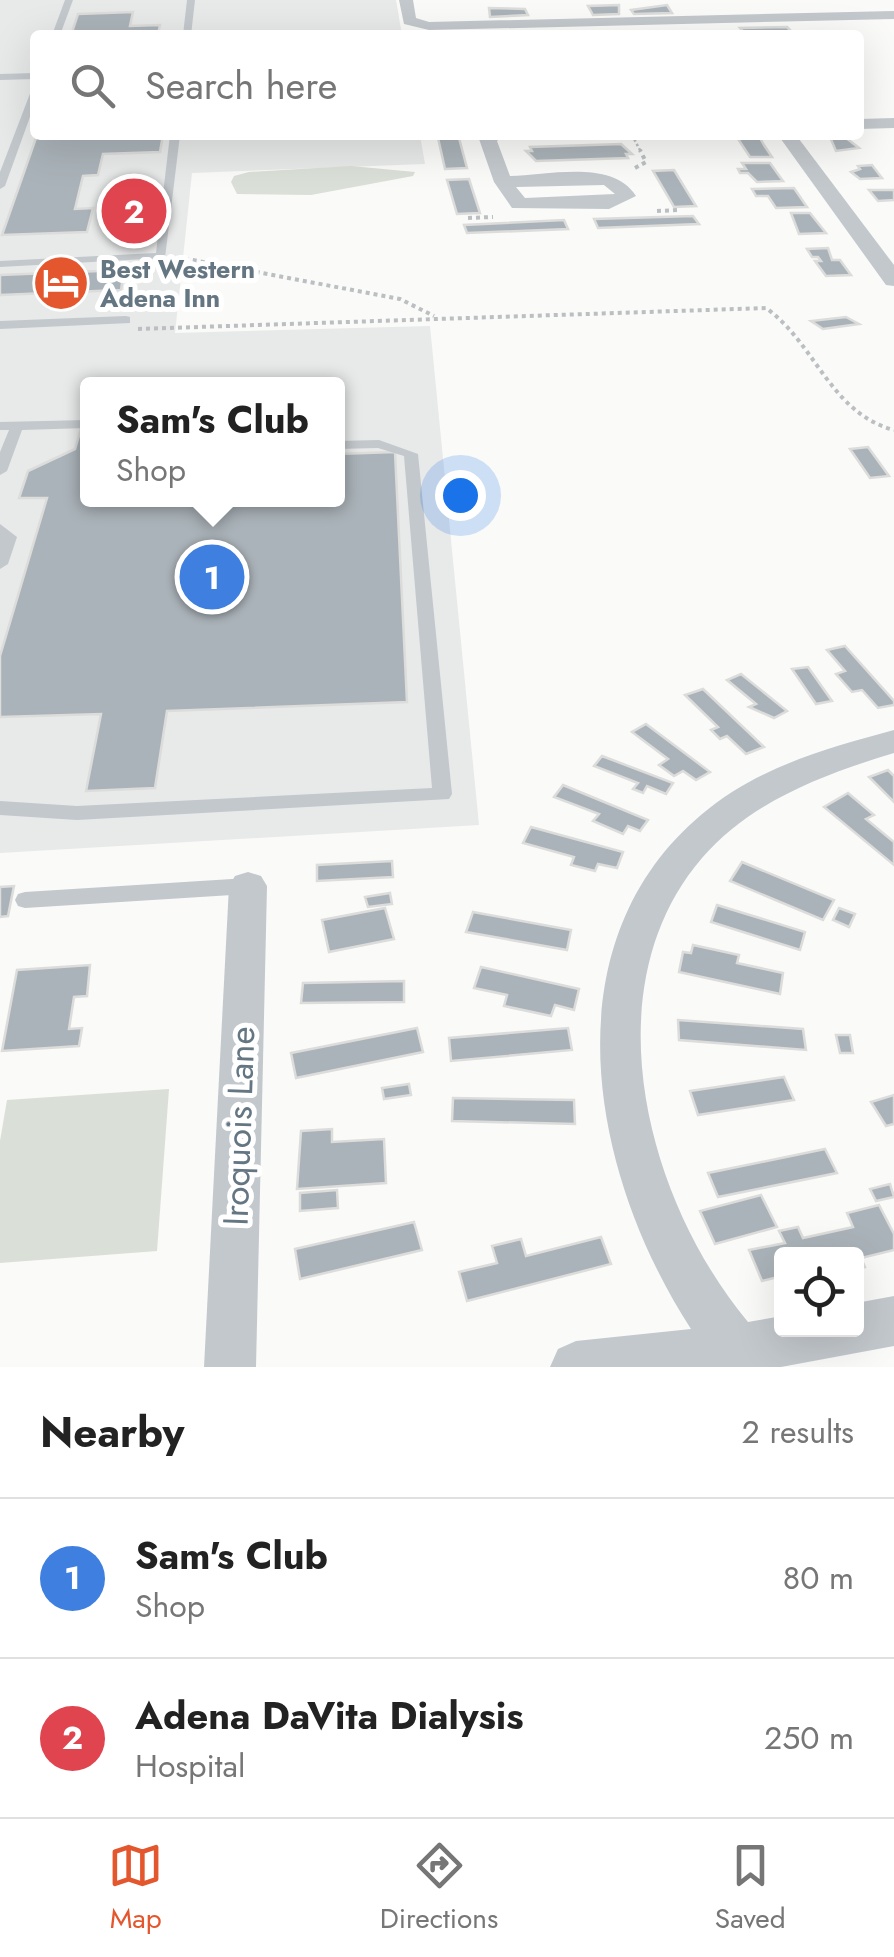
<!DOCTYPE html>
<style>
:root{--surface:#fff;--page:#f6f6f6;--text:#222;--muted:#767676;--line:#e0e0e0;--accent:#e4572e}
body{margin:0;font-family:Jost,sans-serif;background:var(--page);color:var(--text)}
.controls{position:absolute;right:30px;bottom:30px;display:grid;overflow:hidden;border-radius:10px;box-shadow:0 10px 40px #0002}
.controls button{width:90px;height:90px;display:grid;place-items:center;padding:0;border:0;border-bottom:2px solid var(--line);background:var(--surface);color:var(--text);font:50px sans-serif}
.you{position:absolute;left:460px;top:495px;width:35px;height:35px;margin:-25px;border:8px solid #fff;border-radius:50%;background:#1a73e8;box-shadow:0 0 0 15px #1a73e833}
.badge{display:grid;place-items:center;width:65px;height:65px;border-radius:50%;background:var(--accent);color:#fff;font-size:32px;font-weight:700}
.pin{position:absolute;translate:-50% -50%;border:5px solid #fff;box-shadow:0 2px 10px #0006}
.popup{position:absolute;left:80px;top:377px;width:265px;height:130px;box-sizing:border-box;display:grid;place-content:center;border-radius:10px;background:var(--surface);filter:drop-shadow(0 2px 8px #0005);font-size:32px;white-space:nowrap;color:var(--muted)}
.popup b{font-size:38px;color:var(--text)}
.popup::after{content:'';position:absolute;left:50%;top:100%;margin-left:-20px;border:20px solid transparent;border-top-color:var(--surface)}
.list{margin:0;padding:0;list-style:none}
h2{display:flex;justify-content:space-between;align-items:center;height:130px;margin:0;padding:0 40px;font-size:42px}
h2 small{font-size:32px;font-weight:400;color:var(--muted)}
.list li{display:grid;grid-template-columns:65px 1fr auto;gap:30px;align-items:center;box-sizing:border-box;height:160px;padding:0 40px;border-top:2px solid var(--line)}
.list b{display:block;font-size:38px;white-space:nowrap}
.list p{margin:0;font-size:32px;white-space:nowrap;color:var(--muted)}
.list em{font-size:32px;font-style:normal;color:var(--muted)}
.icon{flex:none;width:55px;height:55px;fill:none;stroke:currentColor;stroke-width:2;stroke-linecap:round;stroke-linejoin:round}
.map{position:relative;flex:none;width:894px;height:1367px;overflow:hidden}
.search{position:absolute;background:var(--surface);box-shadow:0 10px 40px #0002;left:30px;right:30px;top:30px;height:110px;display:flex;align-items:center;gap:25px;box-sizing:border-box;padding:0 35px;border-radius:10px;color:var(--muted);font-size:38px}
.sheet{height:450px;background:var(--surface)}
nav{display:flex;justify-content:space-around;align-items:center;box-sizing:border-box;height:140px;border-top:2px solid var(--line);background:var(--surface);font-size:28px;color:var(--muted)}
nav a{display:grid;justify-items:center;gap:5px}
nav .on{color:var(--accent)}
.map>svg:first-child{display:block}
</style>
<div class="map">
<svg width="894" height="1367" viewBox="0 0 894 1367">
<rect width="100%" height="100%" fill="#fafaf8"/>
<path fill="#e8e9e9" fill-rule="evenodd" d="M0 0H396L402 35H35V135H420L425 164 192 173 175 333 430 326 479 825 0 853ZM87 384H337V500H87Z"/>
<g fill="#dadfd7">
<polygon points="351,166 415,172 413,176 311,195 237,194 231,182 234,176 249,172"/>
<polygon points="169,1089 157,1251 0,1263 0,1141 7,1100"/>
</g>
<g fill="#aab3b9" stroke="#dcdcda" stroke-width="2.5">
<polygon points="619,5 619,14 593,15 588,6"/>
<polygon points="667,5 672,13 634,14 631,10"/>
<polygon points="489,8 525,9 528,15 490,17"/>
<polygon points="133,12 130,26 160,25 158,35 71,35 78,14"/>
<polygon points="787,27 791,31 762,32 768,35 746,35 740,28"/>
<polygon points="37,135 163,135 160,152 103,154 98,175 83,176 75,209 93,208 87,232 2,235"/>
<polygon points="830,137 845,137 859,148 836,151"/>
<polygon points="438,138 459,138 467,168 445,169"/>
<polygon points="760,138 764,145 772,157 750,157 738,139"/>
<polygon points="621,144 632,154 626,154 628,158 536,161 526,151 532,151 530,147"/>
<polygon points="742,163 770,163 783,181 757,182 748,173 740,173 738,169 746,169"/>
<polygon points="872,165 882,178 860,179 851,172 860,169 858,166"/>
<polygon points="674,170 696,206 674,207 653,171"/>
<polygon points="469,179 480,213 457,214 447,180"/>
<polygon points="794,188 807,207 776,208 768,196 756,196 752,189"/>
<polygon points="869,190 894,190 894,200 878,201"/>
<polygon points="158,194 154,226 147,226 146,233 130,234 131,227 108,228 114,196"/>
<polygon points="791,213 810,213 826,233 799,234"/>
<polygon points="693,216 699,224 598,228 594,219"/>
<polygon points="564,220 568,229 467,233 464,225"/>
<polygon points="828,248 832,260 840,260 851,275 826,276 815,261 821,261 818,257 812,257 807,249"/>
<polygon points="124,270 121,290 0,295 0,275"/>
<polygon points="846,317 859,324 823,329 811,321"/>
<polygon points="81,429 87,429 87,500 337,500 337,454 395,452 407,702 167,711 155,788 86,791 101,714 0,717 0,656 47,498 19,498 28,471 75,449"/>
<polygon points="868,447 889,476 870,478 850,449"/>
<polygon points="845,646 894,701 894,705 878,708 862,690 852,692 836,674 845,671 827,650"/>
<polygon points="808,667 832,701 816,704 792,669"/>
<polygon points="741,674 787,711 774,718 749,707 756,704 727,680"/>
<polygon points="703,689 764,747 746,754 727,736 720,739 711,730 718,727 685,695"/>
<polygon points="646,724 710,772 696,780 683,771 674,776 659,765 668,759 632,732"/>
<polygon points="602,756 673,783 666,794 647,786 643,793 633,789 638,783 594,766"/>
<polygon points="888,770 894,776 894,802 869,777"/>
<polygon points="563,785 648,820 640,831 628,826 623,834 593,821 599,814 554,797"/>
<polygon points="848,793 874,815 866,819 894,842 894,865 824,807"/>
<polygon points="531,827 623,852 617,868 598,864 595,871 571,865 574,857 523,843"/>
<polygon points="392,861 393,877 317,881 317,865"/>
<polygon points="742,862 834,900 823,920 730,881"/>
<polygon points="14,886 8,916 0,917 0,887"/>
<polygon points="390,893 392,904 368,907 365,897"/>
<polygon points="717,905 805,932 800,950 711,922"/>
<polygon points="385,908 394,939 329,952 322,920"/>
<polygon points="839,908 855,914 849,927 833,920"/>
<polygon points="473,912 571,930 567,950 466,932"/>
<polygon points="693,945 739,955 737,963 783,973 780,994 679,972 683,952 691,953"/>
<polygon points="90,965 87,996 74,997 69,1029 82,1028 79,1046 2,1051 17,970"/>
<polygon points="481,967 579,989 574,1010 555,1005 551,1016 504,1006 507,995 474,988"/>
<polygon points="404,981 404,1002 301,1003 303,983"/>
<polygon points="678,1020 803,1029 806,1050 679,1040"/>
<polygon points="417,1028 423,1052 296,1078 291,1053"/>
<polygon points="568,1028 572,1050 451,1061 449,1038"/>
<polygon points="836,1035 850,1035 853,1053 840,1053"/>
<polygon points="784,1077 794,1100 698,1115 690,1091"/>
<polygon points="409,1084 411,1095 384,1099 382,1088"/>
<polygon points="894,1095 894,1124 886,1126 871,1102"/>
<polygon points="453,1098 574,1100 575,1124 452,1121"/>
<polygon points="332,1129 332,1142 384,1139 386,1183 297,1189 301,1131"/>
<polygon points="825,1149 837,1173 718,1197 708,1173"/>
<polygon points="890,1184 894,1197 876,1201 870,1189"/>
<polygon points="337,1190 338,1208 300,1211 300,1193"/>
<polygon points="761,1195 777,1227 715,1244 700,1211"/>
<polygon points="879,1205 894,1234 894,1250 861,1258 865,1267 856,1269 856,1254 782,1254 782,1276 762,1281 749,1250 785,1243 779,1231 798,1227 803,1238 853,1227 847,1213"/>
<polygon points="414,1222 422,1250 300,1279 295,1249"/>
<polygon points="601,1237 611,1264 467,1301 459,1272 497,1263 492,1246 521,1239 526,1256"/>
</g>
<g fill="none" stroke-linecap="round" stroke-linejoin="round">
<polyline stroke="#bbbfc2" stroke-width="2.5" stroke-dasharray="2.5 2.5" stroke-linecap="butt" points="632,135 641,152"/>
<g stroke="#bbbfc2" stroke-width="4" stroke-dasharray="4 4" stroke-linecap="butt">
<polyline points="635,168 646,162 640,150"/>
<polyline points="657,211 679,210"/>
<polyline points="468,218 493,217"/>
<polyline points="177,257 400,299 434,316"/>
<path d="M138 329 766 308C816 344 830 413 894 430"/>
</g>
<g fill="#c3c8cc" fill-rule="evenodd">
<polygon points="65,0 73,0 60,35 52,35"/>
<polygon points="187,0 195,0 191,35 183,35"/>
<polygon points="35,73 35,79 0,80 0,74"/>
<polygon points="35,88 35,103 5,186 0,189 0,172 31,91"/>
<polygon points="170,135 180,135 165,258 0,267 0,261 156,253"/>
<polygon points="126,316 130,317 130,323 0,329 0,321"/>
<polygon points="87,420 87,428 22,430 7,471 0,475 0,452 9,430 0,430 0,422"/>
<polygon points="379,440 418,454 452,794 449,799 77,820 0,815 0,801 77,806 432,788 404,456 378,448 337,449 337,441"/>
<polygon points="0,524 17,537 8,564 0,569"/>
<polygon points="248,878 255,881 258,886 255,891 248,894 25,908 18,906 15,900 18,894 25,892"/>
</g>
<g fill="#c3c8cc" fill-rule="evenodd">
<polygon points="399,0 413,0 416,18 429,22 894,11 894,19 429,30 404,24"/>
<polygon points="894,118 894,128 859,129 859,119"/>
<path d="M482 135H503L497 141 510 176C549 175 613 159 636 196L609 209 512 208 494 182 479 139ZM604 185 615 194 525 198 516 187Z"/>
<polygon points="778,135 796,135 894,265 894,286 886,285"/>
<path d="M894 730V753C825 774 751 801 702 858 590 988 647 1201 748 1322L782 1316V1330H856V1303L894 1296V1346L781 1367H550L558 1349 576 1341 691 1329C584 1164 542 916 732 792 781 761 838 745 894 730Z"/>
<polygon points="248,872 261,876 267,886 256,1367 204,1367 229,886 235,876"/>
</g>
</g>
<defs>
<g id="hotel-disc" transform="scale(2.875)"><circle r="9.5" fill="#e4572e" stroke="#fff"/><path d="M-6-4.5h1.5V1H6V5H4.5V3h-9V5H-6ZM-4 0a1.8 1.8 0 1 1 3.6 0ZM.5 0V-2.5h3Q6-2.5 6 0Z" fill="#fff"/></g>
</defs>
<g fill-rule="evenodd">
<use href="#hotel-disc" x="61" y="283"/>
</g>
<g text-anchor="middle" stroke-width="10" stroke-linejoin="round" paint-order="stroke">
<g font-size="25" font-weight="bold" fill="#657683" stroke="#fff" text-anchor="start">
<text x="100" y="278">Best Western<tspan x="100" dy="29">Adena Inn</tspan></text>
</g>
<g font-size="35" fill="#657683" stroke="#fff">
<text transform="translate(239 1126) rotate(-88)" y="12">Iroquois Lane</text>
</g>
</g>
</svg>
<div class="controls">
<button><svg class="icon" aria-label="locate" viewBox="0 0 24 24"><circle cx="12" cy="12" r="6"/><path d="M12 2v4M12 18v4M2 12h4M18 12h4"/></svg></button>
</div>
<div class="you"></div>
<div class="pin badge" style="left:212px;top:577px;background:#3f7fe0">1</div>
<div class="popup"><b>Sam's Club</b>Shop</div>
<div class="pin badge" style="left:134px;top:211px;background:#e0444e">2</div>
<div class="search"><svg class="icon" aria-label="search" viewBox="0 0 24 24"><circle cx="10" cy="10" r="6"/><path d="M15 15l6 6"/></svg>Search here</div>
</div>
<section class="sheet">
<h2>Nearby<small>2 results</small></h2>
<ul class="list">
<li><span class="badge" style="background:#3f7fe0">1</span><div><b>Sam's Club</b><p>Shop</p></div><em>80 m</em></li>
<li><span class="badge" style="background:#e0444e">2</span><div><b>Adena DaVita Dialysis</b><p>Hospital</p></div><em>250 m</em></li>
</ul>
</section>
<nav>
<a class="on"><svg class="icon" aria-label="map" viewBox="0 0 24 24"><path d="M3 6l6-2 6 2 6-2v14l-6 2-6-2-6 2zM9 4v14M15 6v14"/></svg>Map</a>
<a><svg class="icon" aria-label="directions" viewBox="0 0 24 24"><path d="M12 3l9 9-9 9-9-9zM9 14v-3h6M13 9l2 2-2 2"/></svg>Directions</a>
<a><svg class="icon" aria-label="saved" viewBox="0 0 24 24"><path d="M7 4h10v16l-5-4-5 4z"/></svg>Saved</a>
</nav>
